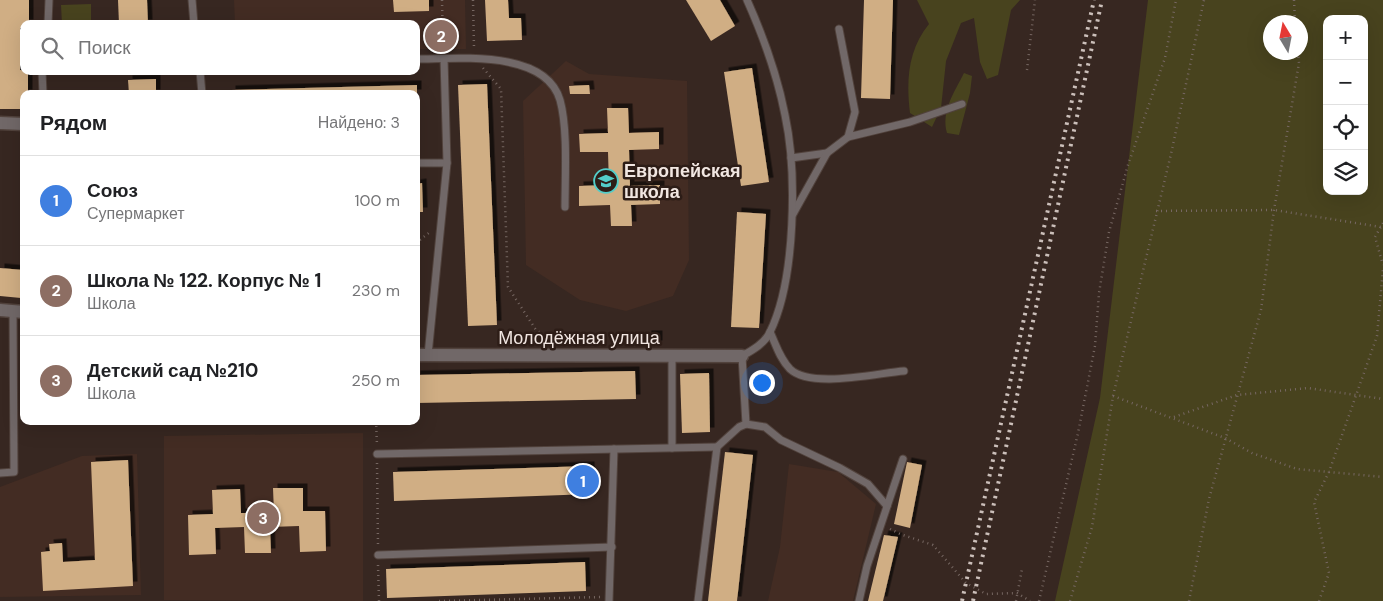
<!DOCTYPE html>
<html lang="ru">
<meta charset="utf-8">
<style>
:root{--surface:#fff;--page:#f2f2f2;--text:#202124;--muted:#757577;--line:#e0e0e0;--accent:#2563eb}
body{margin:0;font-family:"DM Sans",sans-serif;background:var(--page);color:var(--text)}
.controls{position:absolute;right:15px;top:15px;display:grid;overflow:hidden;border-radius:10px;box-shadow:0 5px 20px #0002}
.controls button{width:45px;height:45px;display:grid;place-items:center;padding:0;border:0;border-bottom:1px solid var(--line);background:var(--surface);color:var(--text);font:25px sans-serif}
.compass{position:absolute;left:1263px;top:15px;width:45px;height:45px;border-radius:50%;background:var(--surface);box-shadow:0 5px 20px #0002;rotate:350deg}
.you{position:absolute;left:761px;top:382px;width:18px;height:18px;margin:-12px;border:4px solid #fff;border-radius:50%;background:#1a73e8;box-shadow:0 0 0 8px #1a73e833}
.badge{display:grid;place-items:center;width:32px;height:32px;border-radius:50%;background:var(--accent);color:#fff;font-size:16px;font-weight:700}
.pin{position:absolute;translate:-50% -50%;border:2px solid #fff;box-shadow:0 1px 5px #0006}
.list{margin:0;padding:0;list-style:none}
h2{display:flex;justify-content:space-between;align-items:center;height:65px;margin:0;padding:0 20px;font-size:21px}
h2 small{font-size:16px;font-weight:400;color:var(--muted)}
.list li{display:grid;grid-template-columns:32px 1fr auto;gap:15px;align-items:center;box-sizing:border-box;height:90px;padding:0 20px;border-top:1px solid var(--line)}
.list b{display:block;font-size:19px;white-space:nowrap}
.list p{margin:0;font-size:16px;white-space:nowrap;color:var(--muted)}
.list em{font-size:16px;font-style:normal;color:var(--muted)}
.icon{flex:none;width:28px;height:28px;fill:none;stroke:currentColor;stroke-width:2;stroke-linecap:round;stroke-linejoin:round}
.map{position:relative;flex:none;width:1383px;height:601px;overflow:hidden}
.search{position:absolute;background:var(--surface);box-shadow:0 5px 20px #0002;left:20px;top:20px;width:400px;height:55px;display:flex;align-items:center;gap:12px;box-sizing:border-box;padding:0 18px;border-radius:10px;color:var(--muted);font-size:19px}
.panel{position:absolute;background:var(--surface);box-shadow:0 5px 20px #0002;left:20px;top:90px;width:400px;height:335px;border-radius:10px}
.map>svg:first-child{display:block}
</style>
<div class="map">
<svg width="1383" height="601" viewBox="0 0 1383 601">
<defs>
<filter id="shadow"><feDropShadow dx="4.5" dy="-4.5" stdDeviation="0" flood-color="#0009"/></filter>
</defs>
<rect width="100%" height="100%" fill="#372721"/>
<g fill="#432c23">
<polygon points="234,0 465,0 466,49 416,49 416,24 235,24"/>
<polygon points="566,61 589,74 687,81 689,260 673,296 626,311 580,300 526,265 523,101"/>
<polygon points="363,433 363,601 164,600 164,436"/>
<polygon points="137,454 141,595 0,597 0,487 82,456"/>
<polygon points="789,464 838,472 876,504 853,601 768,601 780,547"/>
</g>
<g fill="#48431e" fill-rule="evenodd">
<path d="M917 0H1020L1011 10 998 75 987 79 980 62 974 18 961 23 946 61 941 108 932 127 910 113C906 80 908 50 929 24Z"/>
<path d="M1148 0H1383V601H1055L1100 398ZM1327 19H1364V191H1327ZM1300 22V52H1270V22Z"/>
<polygon points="91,4 91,24 62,24 61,5"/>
<path d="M964 73 972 76 970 93 959 135 947 133C941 111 954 93 964 73Z"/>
</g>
<g fill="#d0ae84" filter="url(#shadow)">
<polygon points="0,0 29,0 29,24 24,24 24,28 20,28 20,70 28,71 28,94 24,94 24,109 0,109"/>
<polygon points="118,0 147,0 148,24 119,24"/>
<polygon points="393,0 429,0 429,11 394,12"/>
<polygon points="485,0 508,0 509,18 521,18 522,40 487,41"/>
<polygon points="686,0 720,0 735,26 711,41"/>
<polygon points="864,0 893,0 890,99 861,98"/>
<polygon points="752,68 769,182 741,186 724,72"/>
<polygon points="156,79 156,94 129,94 128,80"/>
<polygon points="487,84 497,325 468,326 458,85"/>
<polygon points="417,85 417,94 231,94 231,90"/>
<polygon points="589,85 590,94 570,94 569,86"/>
<polygon points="607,108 628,108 629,133 659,132 659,149 629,150 630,186 660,185 660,204 631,205 632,226 611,226 610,205 579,206 579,186 609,185 608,152 580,152 579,134 608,133"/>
<polygon points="422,183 423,212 416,212 416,184"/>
<polygon points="737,212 766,214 759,328 731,327"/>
<polygon points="0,268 23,270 21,298 0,296"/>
<polygon points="647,335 658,335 658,345 647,346"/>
<polygon points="635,371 636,399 416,403 416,375"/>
<polygon points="709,373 710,432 682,433 680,374"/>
<polygon points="725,452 753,455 737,601 708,601"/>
<polygon points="128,460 133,586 43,591 41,552 50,551 49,544 62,543 63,562 95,560 91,462"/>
<polygon points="907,462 922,465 910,528 894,524"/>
<polygon points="590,466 591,494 394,501 393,472"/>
<polygon points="273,488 303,488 303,511 325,511 326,551 300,552 299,526 270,527 271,553 245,553 244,527 215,528 216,554 189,555 188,515 213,514 212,490 240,489 241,513 274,513"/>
<polygon points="884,535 898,537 883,601 868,601"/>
<polygon points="585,562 586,591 387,598 386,569"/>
</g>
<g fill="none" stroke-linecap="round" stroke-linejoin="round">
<g stroke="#51423c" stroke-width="9">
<g id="service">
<polyline points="192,0 194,24"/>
<polyline points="48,24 49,0"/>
<path d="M416 59C457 59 545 49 560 100 568 129 565 176 565 207"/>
<polyline points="42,71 43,94"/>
<polyline points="200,71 202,94"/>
<polyline points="848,137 910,122 962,104"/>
<polyline points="791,158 827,153 848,137 855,112 839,29"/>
<polyline points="416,163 447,163"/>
<polyline points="793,214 827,153"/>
<path d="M770 332C776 345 780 359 790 369 811 389 877 373 904 371"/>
<polyline points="428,355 447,163 444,59"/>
<polyline points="672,356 672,448"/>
<polyline points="746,424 765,427 781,440 840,468 868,484 887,506"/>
<polyline points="377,454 717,447"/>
<polyline points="0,473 14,472 13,311"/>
<polyline points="378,555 612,547"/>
<polyline points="609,601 614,449"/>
<path d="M698 601 717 447 739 427 746 424 742 356C753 350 765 343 770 332 796 279 797 171 785 115 777 74 764 38 747 0"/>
<polyline points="859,601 867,566 903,459"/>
</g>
</g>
<g stroke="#51423c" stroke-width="15">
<g id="minor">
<polyline points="0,123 24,124"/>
<polyline points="0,310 24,312"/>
<polyline points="416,355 742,356"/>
</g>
</g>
<g stroke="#766762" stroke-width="2.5" stroke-dasharray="1 4" stroke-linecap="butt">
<polyline points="442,0 443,50"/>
<polyline points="473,0 474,48"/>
<polyline points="1294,0 1295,22"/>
<polyline points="483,68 501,89 508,287 536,330 555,343"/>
<polyline points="1027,70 1035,0"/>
<polyline points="1156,211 1274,210 1381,227"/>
<polyline points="1383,223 1375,237 1383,265"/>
<polyline points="416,243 430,232"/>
<polyline points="1113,396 1225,438 1252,453 1297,469 1383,477"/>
<polyline points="1174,417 1237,395 1308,388 1383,399"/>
<polyline points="376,421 377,445"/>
<polyline points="377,463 378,545"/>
<polyline points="890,529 900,534 933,545 966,583 986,594 1017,593 1030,601"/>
<polyline points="378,565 379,601"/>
<polyline points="439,601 600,597"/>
<polyline points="1016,601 1022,569"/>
<polyline points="1039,601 1078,433 1095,346 1099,293 1109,232 1128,165 1165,58 1176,0"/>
<polyline points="1070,601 1092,527 1113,396 1171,154 1204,0"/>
<polyline points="1189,601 1209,499 1261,310 1274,210 1299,63 1298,52"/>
<polyline points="1319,601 1329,573 1314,502 1329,472 1377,336 1383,269"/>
</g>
<use href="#service" stroke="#716868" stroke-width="7"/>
<use href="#minor" stroke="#716868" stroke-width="12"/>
<g stroke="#cbbfba" stroke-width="4" stroke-dasharray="2.5 5" stroke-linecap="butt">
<polyline points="962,601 1094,0"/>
<polyline points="973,601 1102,0"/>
</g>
</g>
<defs>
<g id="school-ring" transform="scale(1.25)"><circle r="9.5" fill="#2d1d17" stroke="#53cdc9" stroke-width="1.5"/><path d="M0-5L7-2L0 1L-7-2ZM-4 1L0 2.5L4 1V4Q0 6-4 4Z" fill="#53cdc9"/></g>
</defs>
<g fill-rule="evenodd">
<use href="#school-ring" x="606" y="181"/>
</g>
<g text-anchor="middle" stroke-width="5" stroke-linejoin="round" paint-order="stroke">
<g font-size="18" font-weight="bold" fill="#f1e6e1" stroke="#2d1d17" text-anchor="start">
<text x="624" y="177">Европейская<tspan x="624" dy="21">школа</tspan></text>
</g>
<g font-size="18" fill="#f1e6e1" stroke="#2d1d17">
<text x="579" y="344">Молодёжная улица</text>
</g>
</g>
</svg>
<div class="controls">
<button>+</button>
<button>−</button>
<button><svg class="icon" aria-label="locate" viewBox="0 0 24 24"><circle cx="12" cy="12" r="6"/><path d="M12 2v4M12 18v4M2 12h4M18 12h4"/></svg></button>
<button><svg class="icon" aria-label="layers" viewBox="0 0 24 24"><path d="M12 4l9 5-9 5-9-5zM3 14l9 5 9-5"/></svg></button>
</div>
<svg class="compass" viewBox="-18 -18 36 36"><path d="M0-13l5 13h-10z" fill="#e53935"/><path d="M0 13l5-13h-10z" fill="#757577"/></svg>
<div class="you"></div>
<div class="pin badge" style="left:583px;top:481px;background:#3f7fe0">1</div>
<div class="pin badge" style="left:441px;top:36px;background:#8d6e63">2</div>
<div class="pin badge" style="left:263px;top:518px;background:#8d6e63">3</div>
<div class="search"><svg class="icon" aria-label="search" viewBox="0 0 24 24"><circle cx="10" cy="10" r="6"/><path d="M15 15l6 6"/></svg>Поиск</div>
<section class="panel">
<h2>Рядом<small>Найдено: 3</small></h2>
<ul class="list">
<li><span class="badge" style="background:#3f7fe0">1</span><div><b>Союз</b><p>Супермаркет</p></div><em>100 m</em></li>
<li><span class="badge" style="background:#8d6e63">2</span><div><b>Школа № 122. Корпус № 1</b><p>Школа</p></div><em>230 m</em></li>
<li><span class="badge" style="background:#8d6e63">3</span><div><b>Детский сад №210</b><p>Школа</p></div><em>250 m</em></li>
</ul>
</section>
</div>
